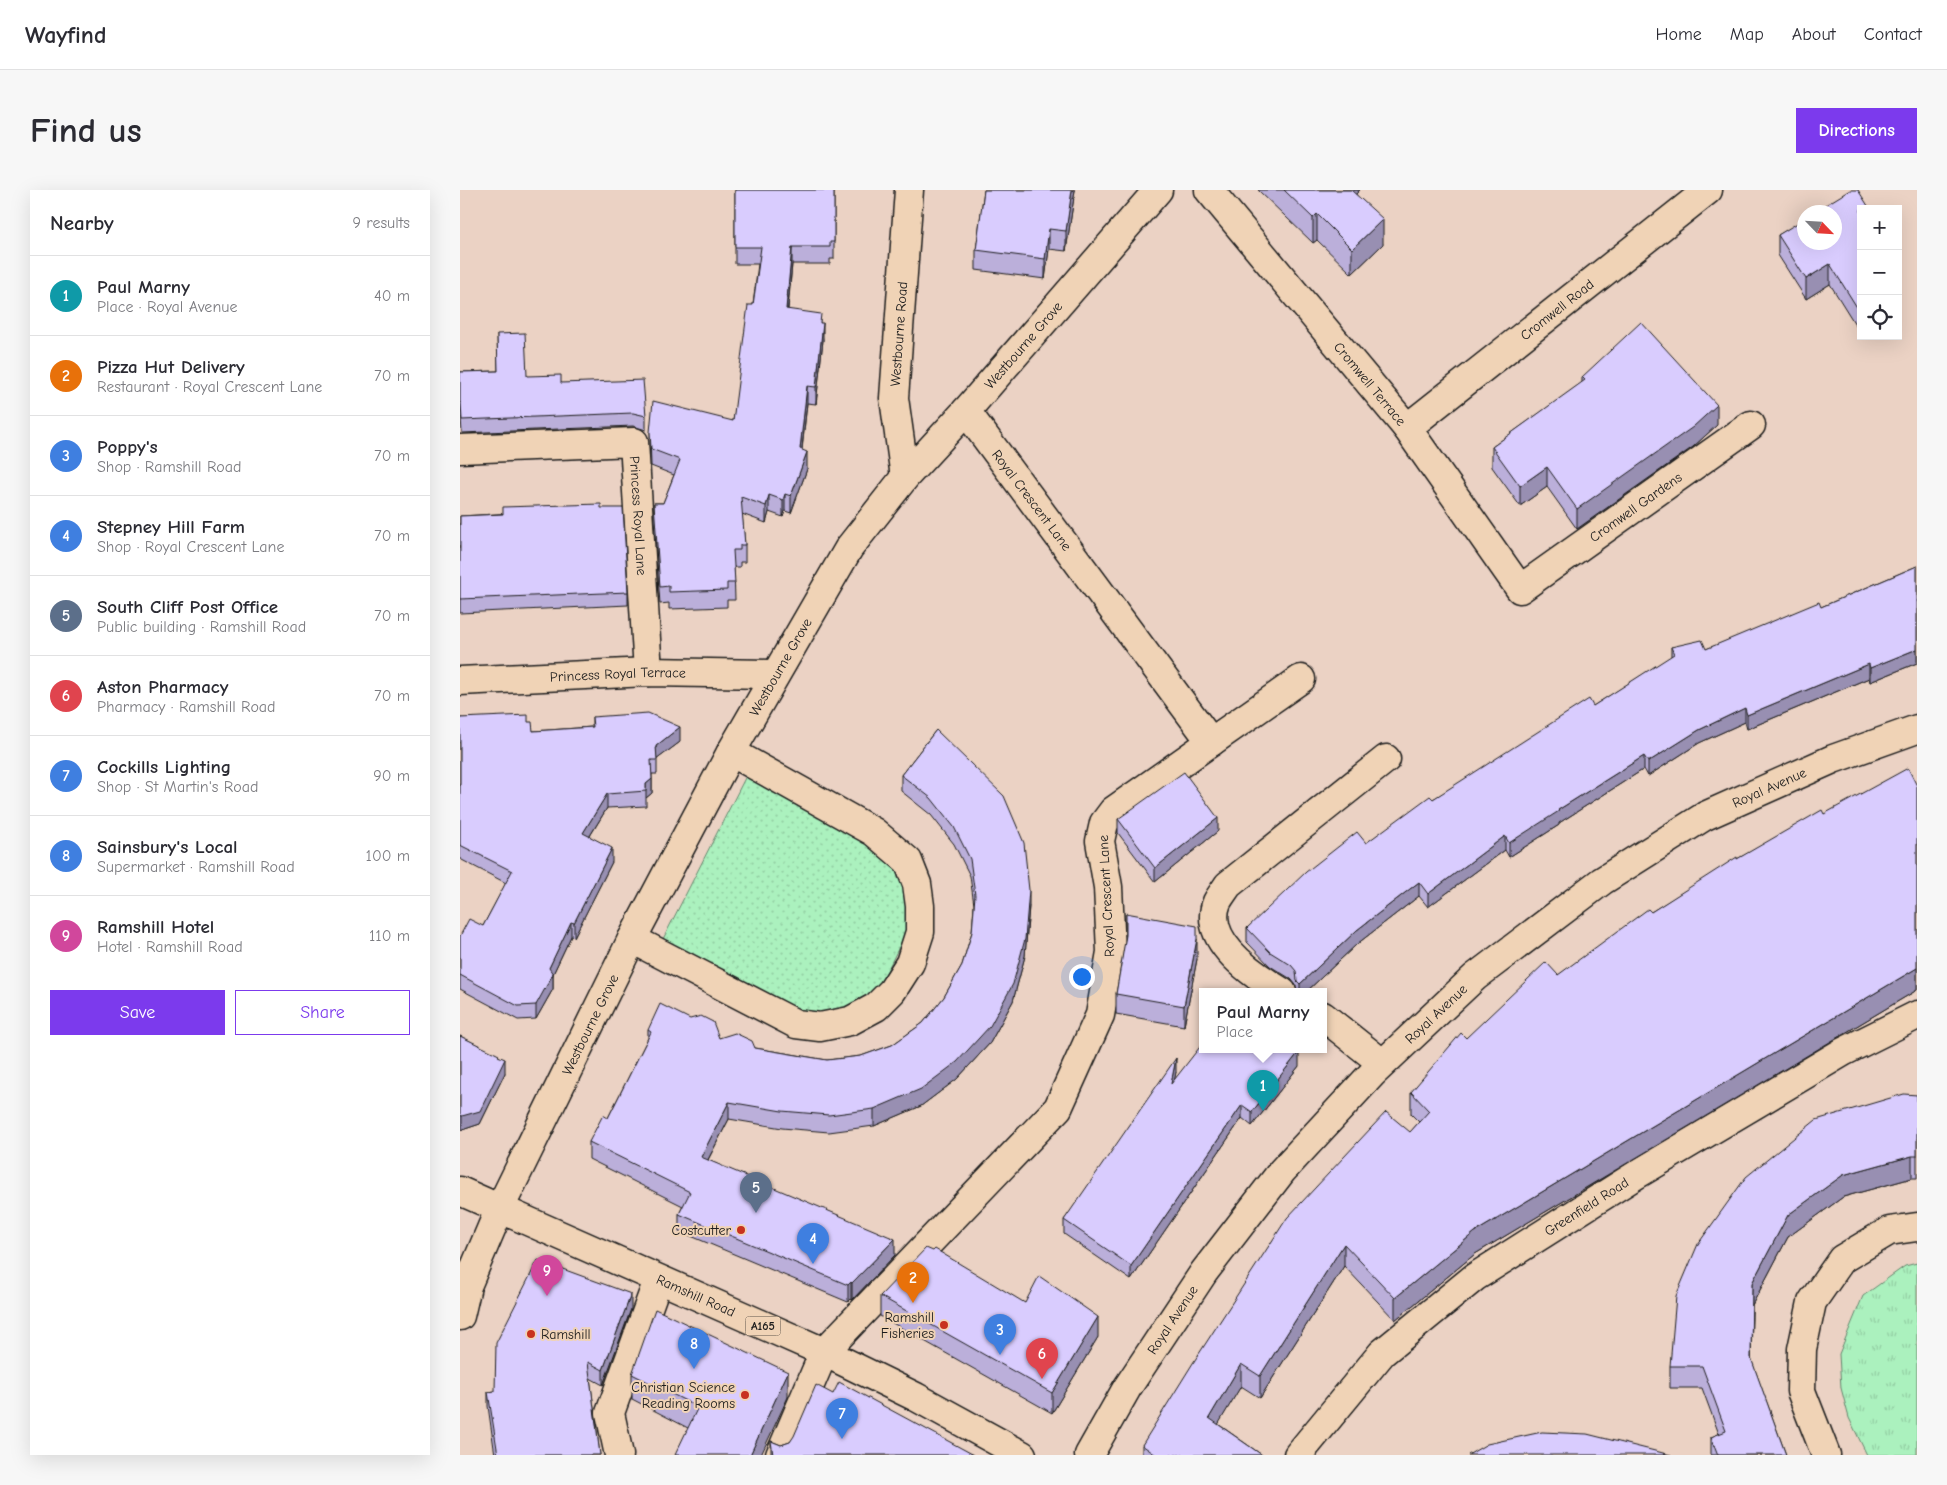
<!DOCTYPE html>
<meta charset="utf-8">
<style>
:root{--surface:#fff;--page:#f7f7f7;--text:#2b2b33;--muted:#7c7c81;--line:#e1e1e2;--accent:#7c3aed}
body{margin:0;font-family:"Comic Neue",sans-serif;background:var(--page);color:var(--text)}
.controls{position:absolute;right:15px;top:15px;display:grid;overflow:hidden;border-radius:0px;box-shadow:0 5px 20px #0002}
.controls button{width:45px;height:45px;display:grid;place-items:center;padding:0;border:0;border-bottom:1px solid var(--line);background:var(--surface);color:var(--text);font:25px sans-serif}
.compass{position:absolute;left:1337px;top:15px;width:45px;height:45px;border-radius:50%;background:var(--surface);box-shadow:0 5px 20px #0002;rotate:115deg}
.you{position:absolute;left:621px;top:786px;width:18px;height:18px;margin:-12px;border:4px solid #fff;border-radius:50%;background:#1a73e8;box-shadow:0 0 0 8px #1a73e833}
.badge{display:grid;place-items:center;width:32px;height:32px;border-radius:50%;background:var(--accent);color:#fff;font-size:16px;font-weight:700}
.pin{position:absolute;translate:-50% -41px;filter:drop-shadow(0 1px 2px #0008)}
.pin::after{content:'';position:absolute;top:26px;width:18px;height:15px;background:inherit;clip-path:polygon(0 0,100% 0,50% 100%)}
.popup{position:absolute;left:739px;top:798px;width:128px;height:65px;box-sizing:border-box;display:grid;place-content:center;border-radius:0px;background:var(--surface);filter:drop-shadow(0 1px 4px #0005);font-size:16px;white-space:nowrap;color:var(--muted)}
.popup b{font-size:19px;color:var(--text)}
.popup::after{content:'';position:absolute;left:50%;top:100%;margin-left:-10px;border:10px solid transparent;border-top-color:var(--surface)}
.list{margin:0;padding:0;list-style:none}
h2{display:flex;justify-content:space-between;align-items:center;height:65px;margin:0;padding:0 20px;font-size:21px}
h2 small{font-size:16px;font-weight:400;color:var(--muted)}
.list li{display:grid;grid-template-columns:32px 1fr auto;gap:15px;align-items:center;box-sizing:border-box;height:80px;padding:0 20px;border-top:1px solid var(--line)}
.list b{display:block;font-size:19px;white-space:nowrap}
.list p{margin:0;font-size:16px;white-space:nowrap;color:var(--muted)}
.list em{font-size:16px;font-style:normal;color:var(--muted)}
.actions{display:flex;gap:10px;padding:15px 20px}
.actions a{flex:1;padding:11px 0;border:1px solid var(--accent);border-radius:0px;text-align:center;font-size:18px;color:var(--accent)}
.actions .main{background:var(--accent);color:#fff}
.icon{flex:none;width:28px;height:28px;fill:none;stroke:currentColor;stroke-width:2;stroke-linecap:round;stroke-linejoin:round}
.map{position:relative;flex:none;width:1457px;height:1265px;overflow:hidden;border-radius:0px}
header{display:flex;align-items:center;gap:30px;box-sizing:border-box;height:70px;padding:0 25px;background:var(--surface);border-bottom:1px solid var(--line)}
header strong{font-size:24px}
nav{display:flex;gap:28px;margin-inline-start:auto;font-size:18px}
.intro{display:flex;align-items:center;justify-content:space-between;box-sizing:border-box;height:120px;padding:0 30px}
h1{margin:0;font-size:35px}
.button{padding:12px 22px;border-radius:0px;background:var(--accent);color:#fff;font-size:18px;font-weight:700}
main{display:flex;gap:30px;padding:0 30px}
aside{flex:1;background:var(--surface);border-radius:0px;box-shadow:0 5px 20px #0002}
.map>svg:first-child{display:block}
</style>
<header>
<strong>Wayfind</strong>
<nav><a>Home</a><a>Map</a><a>About</a><a>Contact</a></nav>
</header>
<div class="intro"><h1>Find us</h1><a class="button">Directions</a></div>
<main>
<aside>
<h2>Nearby<small>9 results</small></h2>
<ul class="list">
<li><span class="badge" style="background:#0f9aa8">1</span><div><b>Paul Marny</b><p>Place · Royal Avenue</p></div><em>40 m</em></li>
<li><span class="badge" style="background:#e8710a">2</span><div><b>Pizza Hut Delivery</b><p>Restaurant · Royal Crescent Lane</p></div><em>70 m</em></li>
<li><span class="badge" style="background:#3f7fe0">3</span><div><b>Poppy's</b><p>Shop · Ramshill Road</p></div><em>70 m</em></li>
<li><span class="badge" style="background:#3f7fe0">4</span><div><b>Stepney Hill Farm</b><p>Shop · Royal Crescent Lane</p></div><em>70 m</em></li>
<li><span class="badge" style="background:#5c6f8a">5</span><div><b>South Cliff Post Office</b><p>Public building · Ramshill Road</p></div><em>70 m</em></li>
<li><span class="badge" style="background:#e0444e">6</span><div><b>Aston Pharmacy</b><p>Pharmacy · Ramshill Road</p></div><em>70 m</em></li>
<li><span class="badge" style="background:#3f7fe0">7</span><div><b>Cockills Lighting</b><p>Shop · St Martin's Road</p></div><em>90 m</em></li>
<li><span class="badge" style="background:#3f7fe0">8</span><div><b>Sainsbury's Local</b><p>Supermarket · Ramshill Road</p></div><em>100 m</em></li>
<li><span class="badge" style="background:#d1479c">9</span><div><b>Ramshill Hotel</b><p>Hotel · Ramshill Road</p></div><em>110 m</em></li>
</ul>
<div class="actions"><a class="main">Save</a><a>Share</a></div>
</aside>
<div class="map">
<svg width="1457" height="1265" viewBox="0 0 1457 1265">
<defs>
<pattern id="grass-dots" width="8" height="8" patternUnits="userSpaceOnUse" patternTransform="scale(1.25)"><rect width="8" height="8" fill="#abf1be"/><path d="M2 2h.1M6 6h.1" fill="none" stroke="#93cea3" stroke-width="1.8" stroke-linecap="round"/></pattern>
<pattern id="park-tufts" width="24" height="20" patternUnits="userSpaceOnUse" patternTransform="scale(1.25)"><rect width="24" height="20" fill="#abf1be"/><path d="M3 7l-1-3M5 7V3M7 7l1-3M15 17l-1-3M17 17v-4M19 17l1-3" fill="none" stroke="#93cea3"/></pattern>
</defs>
<rect width="100%" height="100%" fill="#ebd2c4"/>
<filter id="ink" filterUnits="userSpaceOnUse"><feTurbulence type="fractalNoise" baseFrequency=".02" numOctaves="2"/><feDisplacementMap in="SourceGraphic" scale="10" xChannelSelector="R" yChannelSelector="G"/><feConvolveMatrix kernelMatrix="1 2 1 2 8 2 1 2 1" color-interpolation-filters="sRGB"/></filter>
<g filter="url(#ink)">
<polygon fill="url(#grass-dots)" stroke="#64866d" points="286,586 409,655 437,679 448,706 448,734 443,749 421,793 399,814 367,825 342,822 202,751"/>
<polygon fill="url(#park-tufts)" stroke="#64866d" points="1457,1073 1457,1265 1407,1265 1389,1228 1381,1198 1379,1164 1403,1106 1445,1076"/>
<g fill="none" stroke-linecap="round" stroke-linejoin="round">
<g stroke="#1c1c1c" stroke-width="31">
<g id="minor">
<path id="s1" d="M749 0 947 238 1060 399 1291 235"/>
<path id="s2" d="M947 238 1248 0"/>
<path id="s3" d="M0 259 174 252 188 482"/>
<path id="s4" d="M445 287 434 208 449 0"/>
<path id="s5" d="M0 491 188 482 315 484"/>
<polyline points="751,552 841,489"/>
<polyline points="172,749 336,834 360,837 390,831 416,817 432,801 450,773 460,742 460,716 457,694 448,671 414,642 271,562"/>
<path d="M822 802C795 786 741 751 757 712 760 706 765 700 768 695L926 569"/>
<polyline points="863,826 922,873"/>
<path id="s6" d="M0 1126 7 1096 40 1018 172 749 271 562 389 358 445 287 506 221 698 0"/>
<polyline points="159,1265 150,1223 198,1090"/>
<polyline points="320,1265 364,1162 598,918 640,825 651,762 648,697 640,651 644,633 653,621 751,552 506,221"/>
<path id="s7" d="M629 1265 667 1198 744 1082 822 981 913 883 1015 787 1142 691 1245 626 1373 569 1457 539"/>
<path id="s8" d="M838 1265 922 1163 1015 1087 1176 985 1383 862 1457 825"/>
<polyline points="1366,1265 1341,1201 1342,1159 1352,1112 1382,1069 1429,1041 1457,1037"/>
</g>
</g>
<g stroke="#1c1c1c" stroke-width="31">
<g id="highway">
<path id="s9" d="M0 1001 364 1162 456 1207 562 1265"/>
</g>
</g>
<use href="#minor" stroke="#f0d3b6" stroke-width="28"/>
<use href="#highway" stroke="#f0d3b6" stroke-width="28"/>
</g>
<g fill="#bbafda" stroke="#1c1c1c">
<polygon points="275,0 374,0 374,69 370,69 370,74 332,74 328,120 361,133 363,150 356,214 347,213 342,260 347,279 331,323 325,321 323,327 309,322 306,333 282,324 285,355 285,372 280,372 280,377 274,377 275,410 267,410 267,417 209,419 209,413 200,414 194,330 194,313 203,313 214,285 191,276 190,242 273,231 293,115 298,74 275,74"/>
<polygon points="524,0 615,0 606,61 589,59 585,89 516,80 516,60"/>
<polygon points="798,0 900,0 896,4 923,54 892,84 857,50 853,53"/>
<polygon points="1398,0 1398,139 1370,94 1346,109 1318,65 1318,45"/>
<polygon points="37,144 67,186 101,193 186,226 186,240 173,236 2,243 1,227 0,227 0,182 38,181"/>
<polygon points="1122,187 1257,235 1233,257 1117,339 1087,297 1060,316 1032,277 1032,257 1122,193"/>
<polygon points="141,318 168,402 168,415 0,423 0,326"/>
<polygon points="1457,376 1457,473 1410,492 1409,488 1287,539 1285,532 1239,553 1188,586 1184,579 1099,633 1099,635 1049,667 1045,660 968,717 959,706 897,754 846,802 837,802 836,795 831,789 810,776 787,752 787,738 906,653 973,609 1133,516 1211,467 1211,457 1246,459 1361,417"/>
<polygon points="132,527 220,552 197,569 197,584 192,584 192,603 186,608 186,616 147,618 130,646 152,672 114,747 111,746 93,784 93,799 76,829 58,830 0,799 0,746 23,736 46,693 0,669 0,528 68,532 73,541 132,537"/>
<polygon points="476,540 569,716 565,766 553,811 530,853 497,889 461,916 414,936 369,942 322,938 269,929 248,970 435,1065 392,1110 391,1109 388,1112 219,1041 219,1024 223,1016 129,969 129,952 148,928 188,848 188,840 259,848 295,858 367,870 401,866 432,855 463,833 484,807 502,775 512,742 514,715 510,686 494,654 471,625 441,601 441,585"/>
<polygon points="1457,596 1457,800 1015,1064 935,1130 884,1076 800,1208 781,1196 758,1234 802,1265 682,1265 682,1255 959,932 951,924 951,902 1006,848 1191,722 1277,669 1364,624"/>
<polygon points="658,629 758,641 695,692 658,643"/>
<polygon points="666,723 737,769 724,836 656,824 656,804 666,748"/>
<polygon points="0,846 39,866 45,883 20,934 2,940 0,939"/>
<polygon points="839,876 792,936 782,928 671,1090 604,1044 604,1030 716,882 714,890"/>
<polygon points="1457,905 1457,988 1452,988 1383,1007 1328,1047 1292,1115 1291,1169 1326,1265 1251,1265 1251,1247 1259,1244 1242,1198 1210,1198 1210,1176"/>
<polygon points="420,1106 565,1113 638,1147 592,1223 420,1126"/>
<polygon points="171,1119 143,1195 130,1188 140,1265 35,1265 28,1216 28,1202 35,1201"/>
<polygon points="172,1184 328,1207 228,1238 172,1209"/>
<polygon points="373,1204 514,1265 311,1265 311,1251 321,1255 330,1252"/>
</g>
<g fill="#988fb2" stroke="#1c1c1c">
<polygon points="612,0 615,0 606,61 606,41"/>
<polygon points="882,0 900,0 882,17"/>
<polygon points="857,24 857,50 853,53 853,28"/>
<polygon points="923,29 923,54 892,84 892,59"/>
<polygon points="589,39 589,59 585,89 585,69"/>
<polygon points="332,57 332,74 326,136 326,119"/>
<polygon points="1370,74 1370,94 1346,109 1346,89"/>
<polygon points="1401,117 1401,137 1398,139 1398,119"/>
<polygon points="363,133 363,150 356,214 356,197"/>
<polygon points="347,196 347,213 340,276 340,259"/>
<polygon points="1257,215 1257,235 1233,257 1117,339 1117,319"/>
<polygon points="347,262 347,279 331,323 331,306"/>
<polygon points="1087,277 1087,297 1060,316 1060,296"/>
<polygon points="325,304 325,321 323,327 323,310"/>
<polygon points="309,305 309,322 306,333 306,316"/>
<polygon points="1457,459 1457,473 1410,492 1410,478"/>
<polygon points="1409,474 1409,488 1287,539 1287,525"/>
<polygon points="1285,518 1285,532 1239,553 1188,586 1188,572 1239,540"/>
<polygon points="220,537 220,552 196,570 196,556"/>
<polygon points="1184,566 1184,579 1099,633 1099,635 1049,667 1049,653 1098,620"/>
<polygon points="192,589 192,603 186,608 186,594"/>
<polygon points="147,604 147,618 123,657 123,643"/>
<polygon points="758,628 758,641 695,692 695,678"/>
<polygon points="1045,646 1045,660 968,717 968,704"/>
<polygon points="152,658 152,672 114,747 114,733"/>
<polygon points="959,692 959,706 897,754 846,802 840,802 840,794 897,740"/>
<polygon points="569,700 569,716 565,766 553,811 530,853 497,889 461,916 414,936 414,919"/>
<polygon points="111,732 111,746 92,786 93,784 93,799 76,829 76,815 89,778"/>
<polygon points="737,749 737,769 724,836 724,816"/>
<polygon points="1457,778 1457,800 1015,1064 935,1130 935,1108 1015,1042"/>
<polygon points="839,862 839,876 792,936 792,922"/>
<polygon points="716,868 716,882 711,908 711,894"/>
<polygon points="45,869 45,883 20,934 2,940 2,926"/>
<polygon points="269,912 269,929 241,983 241,967"/>
<polygon points="782,915 782,928 671,1090 671,1076"/>
<polygon points="1452,966 1452,988 1383,1007 1328,1047 1292,1115 1291,1190 1292,1093 1328,1025 1383,985"/>
<polygon points="435,1049 435,1065 392,1110 392,1093"/>
<polygon points="884,1054 884,1076 800,1208 800,1186"/>
<polygon points="391,1092 391,1109 388,1112 388,1095"/>
<polygon points="171,1104 171,1119 143,1195 143,1180"/>
<polygon points="638,1127 638,1147 592,1223 592,1203"/>
<polygon points="781,1174 781,1196 749,1250 749,1228"/>
<polygon points="328,1182 328,1207 301,1265 290,1265"/>
</g>
<g fill="#d9ccfe" stroke="#1c1c1c">
<polygon points="275,0 374,0 374,52 370,52 370,57 332,57 326,119 361,124 360,133 363,133 356,197 347,196 340,259 347,262 331,306 325,304 323,310 309,305 306,316 281,307 285,355 280,355 280,360 273,360 275,393 267,393 267,400 209,402 209,396 200,397 194,313 203,313 220,270 191,259 190,242 193,211 273,231 288,115 293,115 301,57 275,57"/>
<polygon points="524,0 612,0 606,41 589,39 585,69 516,60"/>
<polygon points="824,0 891,0 923,29 892,59 857,24 853,28"/>
<polygon points="1390,0 1398,0 1410,19 1401,19 1401,117 1398,119 1370,74 1346,89 1318,45 1344,29 1344,52 1374,52 1374,22 1354,22"/>
<polygon points="1181,132 1257,215 1233,237 1117,319 1087,277 1060,296 1032,257 1125,190 1122,187"/>
<polygon points="65,143 67,186 101,185 101,193 183,190 186,226 173,223 2,230 1,213 0,213 0,182 38,181 37,144"/>
<polygon points="141,314 141,318 163,318 168,402 0,409 0,326 43,324 43,317"/>
<polygon points="1457,376 1457,459 1410,478 1409,474 1287,525 1285,518 1239,540 1188,572 1184,566 1098,620 1099,621 1049,653 1045,646 968,704 959,692 897,740 840,794 837,791 836,781 831,775 810,762 787,738 846,682 897,642 906,653 970,606 973,609 1129,509 1133,516 1214,464 1211,457 1242,450 1246,459 1359,412 1361,417"/>
<polygon points="188,523 220,537 196,556 197,570 191,570 192,589 186,594 186,601 147,604 123,643 152,658 114,733 111,732 89,778 93,784 76,815 58,816 0,785 0,746 9,729 23,736 52,681 0,655 0,528 68,525 68,532 72,532 73,541 133,537 132,527"/>
<polygon points="476,540 544,606 564,653 569,700 565,749 553,794 530,836 497,872 461,899 414,919 369,925 322,921 269,912 241,967 435,1049 392,1093 391,1092 388,1095 219,1024 230,1002 129,952 143,925 148,928 191,842 188,840 200,814 230,829 241,826 253,832 259,848 275,843 292,851 295,858 367,870 401,866 432,855 463,833 484,807 502,775 512,742 515,705 510,669 494,637 471,608 441,585"/>
<polygon points="1448,578 1457,596 1457,778 1015,1042 935,1108 884,1054 800,1186 781,1174 749,1228 802,1265 696,1265 682,1255 733,1173 827,1028 926,922 950,942 969,921 951,902 1001,843 1006,848 1086,772 1098,785 1188,719 1191,722 1277,667 1277,669 1362,620 1364,624"/>
<polygon points="724,582 758,628 695,678 658,629"/>
<polygon points="666,723 737,736 737,749 724,816 656,804 666,745"/>
<polygon points="0,846 39,865 38,866 45,869 20,921 2,926 0,925"/>
<polygon points="743,853 743,860 836,860 839,862 792,922 782,915 671,1076 604,1030 716,868 711,894"/>
<polygon points="1444,904 1457,905 1457,966 1452,966 1383,985 1328,1025 1292,1093 1291,1168 1326,1265 1258,1265 1251,1247 1266,1241 1242,1176 1210,1176 1216,1106 1238,1054 1286,987 1356,930"/>
<polygon points="466,1058 473,1061 475,1059 565,1113 579,1086 638,1127 592,1203 420,1106"/>
<polygon points="78,1070 171,1104 143,1180 128,1172 140,1265 38,1265 28,1202 35,1201 36,1153"/>
<polygon points="195,1119 328,1182 290,1265 215,1265 238,1217 172,1184"/>
<polygon points="379,1192 514,1265 313,1265 311,1251 321,1255 330,1252 334,1246 356,1195 373,1204"/>
<polygon points="1082,1242 1127,1244 1211,1265 1008,1265 1027,1254"/>
</g>
</g>
<g fill="#c8321e" stroke="#f0d3b6" stroke-width="2">
<circle cx="281" cy="1040" r="5"/>
<circle cx="484" cy="1135" r="5"/>
<circle cx="71" cy="1144" r="5"/>
<circle cx="285" cy="1205" r="5"/>
</g>
<g text-anchor="middle" stroke-width="4" stroke-linejoin="round" paint-order="stroke">
<rect fill="#f0d3b6" stroke="#5c534a" stroke-width="1" x="285.5" y="1126.5" width="35" height="19" rx="4"/>
<g font-size="12" font-weight="bold" fill="#1c1c1c">
<text x="303" y="1140">A165</text>
</g>
<g font-size="14" fill="#1c1c1c" stroke="#f0d3b6">
<text dy="5" stroke="none"><textPath href="#s2" startOffset="191">Cromwell Road</textPath></text>
<text dy="5" stroke="none"><textPath href="#s4" startOffset="144">Westbourne Road</textPath></text>
<text dy="5" stroke="none"><textPath href="#s6" startOffset="1130">Westbourne Grove</textPath></text>
<text dy="5" stroke="none"><textPath href="#s1" startOffset="252">Cromwell Terrace</textPath></text>
<text transform="translate(572 310) rotate(53)" y="5">Royal Crescent Lane</text>
<text dy="5" stroke="none"><textPath href="#s1" startOffset="648">Cromwell Gardens</textPath></text>
<text dy="5" stroke="none"><textPath href="#s3" startOffset="248">Princess Royal Lane</textPath></text>
<text dy="5" stroke="none"><textPath href="#s6" startOffset="725">Westbourne Grove</textPath></text>
<text dy="5" stroke="none"><textPath href="#s5" startOffset="158">Princess Royal Terrace</textPath></text>
<text dy="5" stroke="none"><textPath href="#s7" startOffset="969">Royal Avenue</textPath></text>
<text transform="translate(646 706) rotate(-93)" y="5">Royal Crescent Lane</text>
<text dy="5" stroke="none"><textPath href="#s7" startOffset="564">Royal Avenue</textPath></text>
<text dy="5" stroke="none"><textPath href="#s6" startOffset="320">Westbourne Grove</textPath></text>
<text dy="5" stroke="none"><textPath href="#s8" startOffset="384">Greenfield Road</textPath></text>
<text dy="5" stroke="none"><textPath href="#s9" startOffset="258">Ramshill Road</textPath></text>
<text dy="5" stroke="none"><textPath href="#s7" startOffset="159">Royal Avenue</textPath></text>
</g>
<g font-size="14" fill="#1c1c1c" stroke="#f0d3b6" text-anchor="end">
<text x="271" y="1045">Costcutter</text>
<text x="474" y="1132">Ramshill<tspan x="474" dy="16">Fisheries</tspan></text>
<text x="81" y="1149" text-anchor="start">Ramshill</text>
<text x="275" y="1202">Christian Science<tspan x="275" dy="16">Reading Rooms</tspan></text>
</g>
</g>
</svg>
<div class="controls">
<button>+</button>
<button>−</button>
<button><svg class="icon" aria-label="locate" viewBox="0 0 24 24"><circle cx="12" cy="12" r="6"/><path d="M12 2v4M12 18v4M2 12h4M18 12h4"/></svg></button>
</div>
<svg class="compass" viewBox="-18 -18 36 36"><path d="M0-13l5 13h-10z" fill="#e53935"/><path d="M0 13l5-13h-10z" fill="#7c7c81"/></svg>
<div class="you"></div>
<div class="pin badge" style="left:803px;top:921px;background:#0f9aa8">1</div>
<div class="popup"><b>Paul Marny</b>Place</div>
<div class="pin badge" style="left:453px;top:1113px;background:#e8710a">2</div>
<div class="pin badge" style="left:540px;top:1165px;background:#3f7fe0">3</div>
<div class="pin badge" style="left:353px;top:1074px;background:#3f7fe0">4</div>
<div class="pin badge" style="left:296px;top:1023px;background:#5c6f8a">5</div>
<div class="pin badge" style="left:582px;top:1189px;background:#e0444e">6</div>
<div class="pin badge" style="left:382px;top:1249px;background:#3f7fe0">7</div>
<div class="pin badge" style="left:234px;top:1179px;background:#3f7fe0">8</div>
<div class="pin badge" style="left:87px;top:1106px;background:#d1479c">9</div>
</div>
</main>
